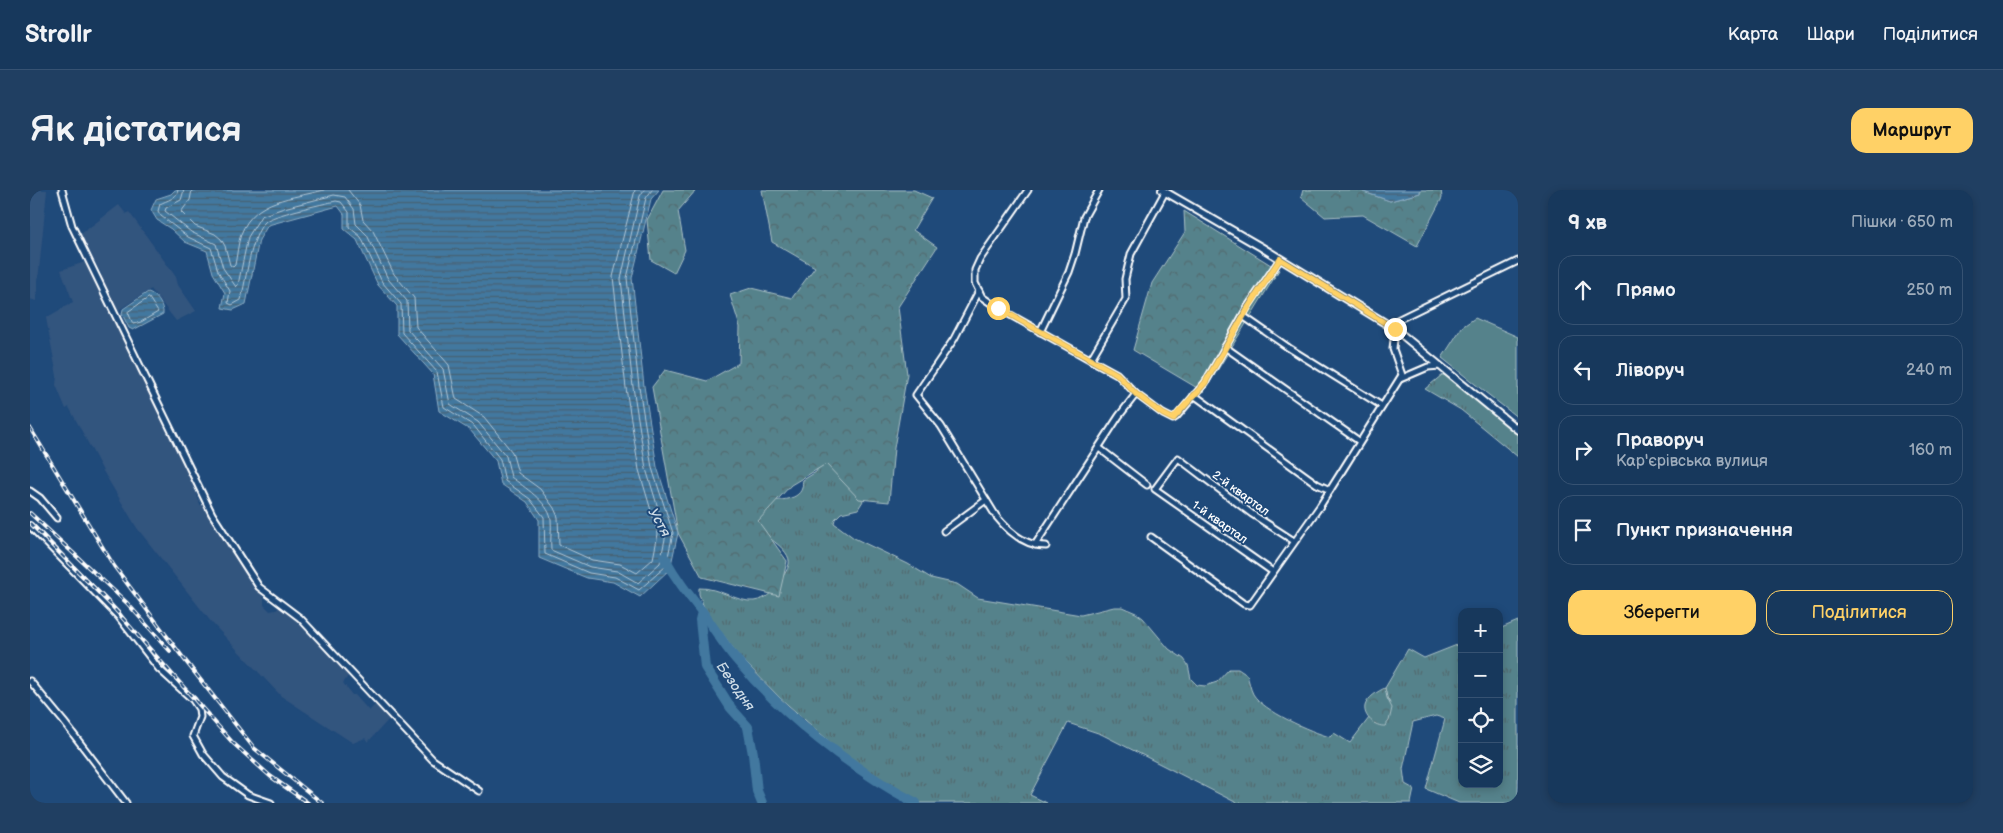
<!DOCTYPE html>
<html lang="uk">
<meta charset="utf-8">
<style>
:root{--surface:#17385c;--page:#203f62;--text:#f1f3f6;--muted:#9eacbb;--line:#365272;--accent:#ffd166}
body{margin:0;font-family:"Balsamiq Sans",sans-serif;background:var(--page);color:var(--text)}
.controls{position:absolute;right:15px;bottom:15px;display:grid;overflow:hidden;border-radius:10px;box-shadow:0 2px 8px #0003}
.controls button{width:45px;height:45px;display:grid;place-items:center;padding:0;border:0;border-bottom:1px solid var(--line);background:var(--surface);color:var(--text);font:25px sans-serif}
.stop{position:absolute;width:15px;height:15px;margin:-11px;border:4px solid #ffd166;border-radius:50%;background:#fff}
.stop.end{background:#ffd166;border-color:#fff;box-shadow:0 1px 5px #0008}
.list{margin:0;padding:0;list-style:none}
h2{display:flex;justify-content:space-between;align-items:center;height:65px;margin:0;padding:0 20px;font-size:21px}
h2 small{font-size:16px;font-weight:400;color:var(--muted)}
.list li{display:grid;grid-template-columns:32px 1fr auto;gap:15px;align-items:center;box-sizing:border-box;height:70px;margin:0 10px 10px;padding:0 10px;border:1px solid var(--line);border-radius:15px}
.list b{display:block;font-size:19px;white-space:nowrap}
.list p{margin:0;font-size:16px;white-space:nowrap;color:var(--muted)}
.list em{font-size:16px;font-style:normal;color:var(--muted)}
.actions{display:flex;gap:10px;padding:15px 20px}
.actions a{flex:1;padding:11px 0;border:1px solid var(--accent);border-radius:15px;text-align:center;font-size:18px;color:var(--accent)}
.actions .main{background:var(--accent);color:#111}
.icon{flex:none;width:28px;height:28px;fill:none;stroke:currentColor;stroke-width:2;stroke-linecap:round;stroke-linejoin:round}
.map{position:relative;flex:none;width:1488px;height:613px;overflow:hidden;border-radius:15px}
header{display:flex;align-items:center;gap:30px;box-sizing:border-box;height:70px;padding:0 25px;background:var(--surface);border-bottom:1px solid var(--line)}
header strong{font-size:24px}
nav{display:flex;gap:28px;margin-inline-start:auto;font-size:18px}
.intro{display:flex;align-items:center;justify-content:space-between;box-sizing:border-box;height:120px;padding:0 30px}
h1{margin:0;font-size:35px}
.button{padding:12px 22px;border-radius:15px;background:var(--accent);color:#111;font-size:18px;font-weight:700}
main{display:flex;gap:30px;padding:0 30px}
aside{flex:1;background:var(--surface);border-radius:15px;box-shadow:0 2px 8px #0003}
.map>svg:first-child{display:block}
</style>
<header>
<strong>Strollr</strong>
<nav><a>Карта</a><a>Шари</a><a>Поділитися</a></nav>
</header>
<div class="intro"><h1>Як дістатися</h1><a class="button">Маршрут</a></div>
<main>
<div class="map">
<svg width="1488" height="613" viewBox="0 0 1488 613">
<defs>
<pattern id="grass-tufts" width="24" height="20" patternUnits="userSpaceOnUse" patternTransform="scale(1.25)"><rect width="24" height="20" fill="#55828b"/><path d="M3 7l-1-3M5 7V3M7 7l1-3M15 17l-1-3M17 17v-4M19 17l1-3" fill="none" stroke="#516a6f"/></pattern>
<pattern id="forest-crowns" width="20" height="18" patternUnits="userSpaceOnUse" patternTransform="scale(1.25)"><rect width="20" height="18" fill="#55828b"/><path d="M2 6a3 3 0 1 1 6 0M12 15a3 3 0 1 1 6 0" fill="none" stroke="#516a6f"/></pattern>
<pattern id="water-rules" width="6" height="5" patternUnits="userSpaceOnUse" patternTransform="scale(1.25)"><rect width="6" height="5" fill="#42789f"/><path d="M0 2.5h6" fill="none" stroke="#486071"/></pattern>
</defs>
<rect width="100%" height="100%" fill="#1f4a7a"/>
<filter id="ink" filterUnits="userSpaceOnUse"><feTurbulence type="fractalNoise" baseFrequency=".02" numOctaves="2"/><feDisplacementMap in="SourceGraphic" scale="10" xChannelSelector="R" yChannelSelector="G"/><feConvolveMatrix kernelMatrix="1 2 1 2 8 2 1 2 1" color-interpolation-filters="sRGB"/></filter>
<g filter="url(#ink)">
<g fill="#33547e">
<polygon points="0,0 17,0 6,111 0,109"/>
<polygon points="89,15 96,24 99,22 146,87 148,95 166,121 146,131 121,99 84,123 68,89 72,85 51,44"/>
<polygon points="55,72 58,74 164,296 170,315 175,314 181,328 234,408 234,415 240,421 246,420 251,416 299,462 319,485 313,493 322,505 325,505 339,521 347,513 361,527 338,552 335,548 323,553 251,506 182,433 107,338 73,281 39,217 36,219 26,195 27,186 16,128 43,112 31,80"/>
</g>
<g fill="url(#grass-tufts)" stroke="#aac0c5">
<polygon points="1412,185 1417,185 1488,245 1488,267 1431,220 1395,199"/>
<path d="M794 271 830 306 833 311 828 319 811 323 805 329 804 333 824 348 878 374 901 388 927 394 948 408 1051 425 1084 417H1092L1106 423 1113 428 1139 459 1154 469 1158 475 1161 489 1167 495 1175 496 1187 492 1199 479H1208L1217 485C1219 491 1220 498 1223 504 1233 521 1281 542 1300 547L1304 543 1320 553 1339 528 1345 534 1360 513 1357 508 1355 498 1378 459 1394 468 1432 453V594H1469V439L1488 431V613H1429L1396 599 1415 529 1406 526 1383 532 1373 579 1375 594 1384 599 1381 613H1207L1071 544 1038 533 1000 605 1017 613H890L855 595 824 573 750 508 709 466 675 420 669 404V398C688 397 709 413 724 411 737 409 743 402 750 391 753 386 758 380 759 374 762 359 731 343 720 336L733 311C744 310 768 312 772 298 773 295 772 292 773 290L786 282 790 274Z"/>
</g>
<g fill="url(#forest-crowns)" stroke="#aac0c5">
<polygon points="633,0 666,0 648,21 655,60 644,83 621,70 617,30"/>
<polygon points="732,0 884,0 902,8 883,40 907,57 868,117 877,184 864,258 859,312 829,309 796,274 761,295 728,331 757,371 749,406 672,387 648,343 622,197 635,180 677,191 709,173 710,137 700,105 721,98 762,108 785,77 742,52"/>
<polygon points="1273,0 1328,0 1360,11 1390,3 1390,0 1411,0 1412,8 1387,56 1333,25 1295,27 1271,7"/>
<polygon points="1154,21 1249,80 1174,202 1103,160 1122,93 1155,42"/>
<path d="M1355 498 1357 508 1362 518 1359 531 1355 536C1346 537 1333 527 1335 516 1337 508 1348 501 1355 498Z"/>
</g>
<polygon fill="#55828b" stroke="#aac0c5" points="1445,128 1488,147 1488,228 1412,168 1432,137"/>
<g fill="url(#water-rules)" stroke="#8eaec5">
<polygon points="145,0 629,0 621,9 602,88 614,196 627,277 648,343 640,379 610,407 583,392 557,388 509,368 509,330 497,312 471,294 466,271 440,240 409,221 403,184 367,144 367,116 348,95 327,50 314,39 314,24 308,16 238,35 229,50 216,114 203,120 192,118 195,103 183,83 177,61 155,52 141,39 127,30 121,20 126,9 141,4"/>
<polygon points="1328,0 1390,0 1390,3 1360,11"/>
<path d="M118 102C126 104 134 116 133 124L103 140 99 138 92 124 93 119Z"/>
</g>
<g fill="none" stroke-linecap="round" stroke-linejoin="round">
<g stroke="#b3c9d9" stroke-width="1">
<path d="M148 0C147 9 137 10 130 14L128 21 131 26 158 47 181 58 188 81 200 101 198 113 202 115 211 110C216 90 221 45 235 32 241 25 293 14 306 11L311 12 319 22V37L331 47 352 92 371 114 372 143 407 182 414 217 444 236 470 269 475 291 500 309 514 327 515 364 559 383 585 387 609 400 636 376 643 343 622 278 609 197 597 88 616 8 622 0"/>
<path d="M154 0 151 10 136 18 135 21 161 42 186 54 193 78 206 97 208 95 218 47 231 26 254 18 304 5 315 7 324 19 326 34 337 45 358 89 377 111 378 140 413 179 420 214 448 232 476 266 481 287C494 297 518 312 521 329 522 339 520 350 521 360L560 377 587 381 608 393 630 373 636 344 616 279 603 197 591 89 610 6 614 0"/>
<path d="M162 0 160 10 151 22 165 36 185 44 191 49 195 56 200 75 203 77 205 75C207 65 208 53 211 44 225 8 262 9 294 0"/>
<polyline points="318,0 330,15 333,30 343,41 364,84 384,108 386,137 419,175 426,209 454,227 482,262 488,283 510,299 524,318 528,327 529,355 562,370 590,374 607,383 623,369 628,344 609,280 596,198 583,87 605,0"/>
<polygon points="119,108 128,122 111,132 103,134 98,122"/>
</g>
<g stroke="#42789f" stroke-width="10">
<path d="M634 367C646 389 658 404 673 423 684 438 694 455 706 469 753 525 821 579 886 613"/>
<polyline points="672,422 670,430 675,477 701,518 718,537 723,564 727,601 732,613"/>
</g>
<g stroke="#fff" stroke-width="9">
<g id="minor">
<polyline points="32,0 42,36 182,324 229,397 270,428 403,570 449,601"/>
<polyline points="998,0 950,69 945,80 945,93 952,107 968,118 1063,171"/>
<path d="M949 101 924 149 886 205 911 236 966 326C978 341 995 356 1016 356"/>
<polyline points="1213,126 1259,158 1352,216"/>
<polyline points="1357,135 1488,71"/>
<polyline points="1010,142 1039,82 1045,64 1054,27 1069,0"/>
<polyline points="1195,157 1329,251"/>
<polyline points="1370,189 1398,177 1410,176"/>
<polyline points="1106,204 1087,184 1063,171 1062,167 1096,109 1095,89 1101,64 1135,2"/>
<polyline points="1164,205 1287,294 1300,300"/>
<polyline points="1069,258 1117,295"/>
<polyline points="0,301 10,308 27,328"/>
<polyline points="0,336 88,426 129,479 163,510 169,519 170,527 163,546 173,564 193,587 218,605 241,613"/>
<polyline points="914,341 956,310"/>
<polyline points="1121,347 1214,414 1220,415 1290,316 1372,185 1363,159 1365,139"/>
<polyline points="1005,355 1089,226 1106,204 1133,224 1143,229 1146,227 1175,193 1217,118 1250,69"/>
<polyline points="1243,382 1125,299 1148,268 1222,324 1264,351"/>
<polyline points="0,491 34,532 96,613"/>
</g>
</g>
<g stroke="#fff" stroke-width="10">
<polyline id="tertiary" points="1132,0 1231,57 1365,139 1488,240"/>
</g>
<use href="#minor" stroke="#1f4a7a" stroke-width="5"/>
<use href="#tertiary" stroke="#1f4a7a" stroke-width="6"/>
<g stroke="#fff" stroke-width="4">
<g id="rail">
<polyline points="0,238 84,376 154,469 224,558 292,613"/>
<polyline points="0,323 97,413 140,461"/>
<polyline points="0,333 81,415 203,553 240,586 278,613"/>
</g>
</g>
<use href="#rail" stroke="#1f4a7a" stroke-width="2" stroke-dasharray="5.5" stroke-linecap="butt"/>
</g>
</g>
<g fill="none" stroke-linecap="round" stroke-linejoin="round" filter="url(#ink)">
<polyline stroke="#ffd166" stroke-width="6" points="968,118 1087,184 1106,204 1133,224 1143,229 1175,193 1218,118 1250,69 1365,139"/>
</g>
<g text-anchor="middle" stroke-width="4" stroke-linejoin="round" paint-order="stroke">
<g font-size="12" fill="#fff" stroke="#1f4a7a">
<text transform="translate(1211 303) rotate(36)" y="4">2-й квартал</text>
<text transform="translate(1190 332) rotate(35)" y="4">1-й квартал</text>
</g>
<g font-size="14" font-style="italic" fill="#d0dde7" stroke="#1f4a7a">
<text transform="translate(630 332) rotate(60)" y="5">Устя</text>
<text transform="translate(706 496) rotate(55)" y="5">Безодня</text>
</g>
</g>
</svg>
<div class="controls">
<button>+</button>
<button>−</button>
<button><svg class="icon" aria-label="locate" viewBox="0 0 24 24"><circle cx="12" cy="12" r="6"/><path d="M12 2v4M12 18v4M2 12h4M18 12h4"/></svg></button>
<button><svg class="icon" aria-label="layers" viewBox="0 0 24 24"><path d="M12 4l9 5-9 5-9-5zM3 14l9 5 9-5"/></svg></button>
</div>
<div class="stop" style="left:968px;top:118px"></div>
<div class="stop end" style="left:1365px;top:139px"></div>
</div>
<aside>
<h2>9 хв<small>Пішки · 650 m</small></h2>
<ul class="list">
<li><svg class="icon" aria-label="ahead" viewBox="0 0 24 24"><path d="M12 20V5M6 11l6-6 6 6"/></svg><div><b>Прямо</b></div><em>250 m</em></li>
<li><svg class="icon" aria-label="left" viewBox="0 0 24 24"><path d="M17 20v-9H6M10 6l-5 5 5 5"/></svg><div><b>Ліворуч</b></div><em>240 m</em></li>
<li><svg class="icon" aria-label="right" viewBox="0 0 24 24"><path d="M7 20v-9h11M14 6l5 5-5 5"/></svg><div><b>Праворуч</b><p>Кар'єрівська вулиця</p></div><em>160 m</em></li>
<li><svg class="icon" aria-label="arrive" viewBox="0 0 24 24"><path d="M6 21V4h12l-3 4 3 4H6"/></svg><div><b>Пункт призначення</b></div></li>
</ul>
<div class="actions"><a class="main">Зберегти</a><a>Поділитися</a></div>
</aside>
</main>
